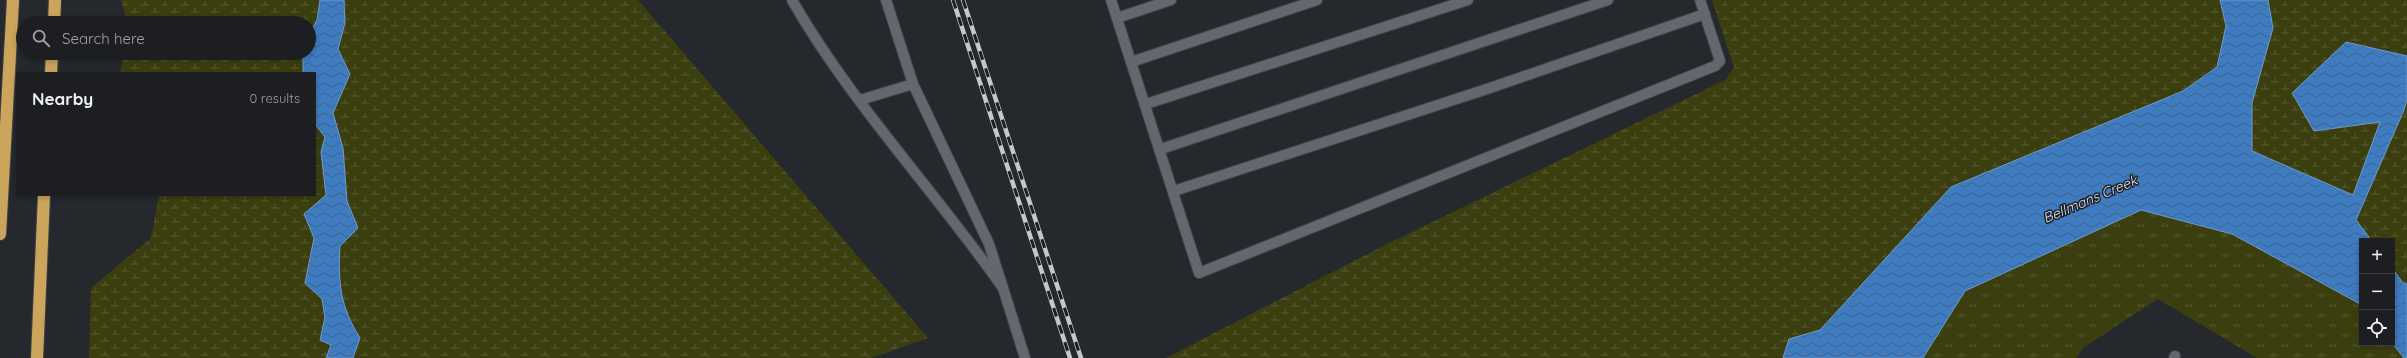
<!DOCTYPE html>
<meta charset="utf-8">
<style>
:root{--surface:#1c1e21;--page:#292b2e;--text:#f1f3f6;--muted:#a0a2a5;--line:#3a3c3f}
body{margin:0;font-family:Quicksand,sans-serif;background:var(--page);color:var(--text)}
.controls{position:absolute;right:12px;bottom:12px;display:grid;overflow:hidden;border-radius:0px;box-shadow:0 2px 6px #0003}
.controls button{width:36px;height:36px;display:grid;place-items:center;padding:0;border:0;border-bottom:1px solid var(--line);background:var(--surface);color:var(--text);font:20px sans-serif}
.list{margin:0;padding:0;list-style:none}
h2{display:flex;justify-content:space-between;align-items:center;height:52px;margin:0;padding:0 16px;font-size:17px}
h2 small{font-size:13px;font-weight:400;color:var(--muted)}
.icon{flex:none;width:22px;height:22px;fill:none;stroke:currentColor;stroke-width:2;stroke-linecap:round;stroke-linejoin:round}
.map{position:relative;flex:none;width:2407px;height:358px;overflow:hidden}
.search{position:absolute;background:var(--surface);box-shadow:0 2px 6px #0003;left:16px;top:16px;width:300px;height:44px;display:flex;align-items:center;gap:10px;box-sizing:border-box;padding:0 14px;border-radius:22px;color:var(--muted);font-size:15px}
.panel{position:absolute;background:var(--surface);box-shadow:0 2px 6px #0003;left:16px;top:72px;width:300px;height:124px;border-radius:0px}
.map>svg:first-child{display:block}
</style>
<div class="map">
<svg width="2407" height="358" viewBox="0 0 2407 358">
<defs>
<pattern id="grass-tufts" width="24" height="20" patternUnits="userSpaceOnUse"><rect width="24" height="20" fill="#3b3f0f"/><path d="M3 7l-1-3M5 7V3M7 7l1-3M15 17l-1-3M17 17v-4M19 17l1-3" fill="none" stroke="#575b32"/></pattern>
<pattern id="wetland-marsh" width="20" height="14" patternUnits="userSpaceOnUse"><rect width="20" height="14" fill="#3b3f0f"/><path d="M1 5h8M5 5V1M11 12h8M15 12V8" fill="none" stroke="#575b32"/></pattern>
<pattern id="water-waves" width="16" height="10" patternUnits="userSpaceOnUse"><rect width="16" height="10" fill="#3e7bbf"/><path d="M0 5q4-4 8 0t8 0" fill="none" stroke="#41658f"/></pattern>
</defs>
<rect width="100%" height="100%" fill="#25282c"/>
<polygon fill="url(#grass-tufts)" points="2141,210 2232,234 2360,303 2362,343 2392,343 2404,358 2257,358 2158,299 2084,347 2076,358 1923,358 1965,291"/>
<g fill="url(#wetland-marsh)">
<polygon points="121,0 320,0 317,20 309,35 309,23 128,23"/>
<path d="M344 0H638L928 338 871 358H353L360 338C340 305 338 284 340 246L358 228 347 201 343 148 333 113 350 74 338 49 345 23Z"/>
<polygon points="1712,0 2220,0 2226,26 2217,66 2183,91 1951,187 1820,330 1789,339 1783,358 1166,358 1385,245 1725,80 1734,68"/>
<polygon points="2268,0 2407,0 2407,56 2346,42 2314,131 2380,122 2353,195 2252,151 2252,103 2273,28"/>
<polygon points="124,53 303,53 303,73 120,73"/>
<polygon points="2407,99 2407,284 2403,283 2392,268 2392,241 2372,241 2356,220"/>
<polygon points="315,124 325,137 321,152 326,195 304,214 314,238 305,283 322,299 325,317 320,340 331,345 326,358 89,358 91,288 151,238 159,195 315,195"/>
</g>
<g fill="url(#water-waves)" stroke="#709bcc">
<path d="M320 0H344L345 23 338 49 350 74 333 113 343 148 347 201 358 228 340 246C338 283 340 306 360 338L353 358H326L331 345 320 340 325 317 322 299 305 283 314 238 304 214 326 195 321 152 325 137 315 124V73H303V53H309V35L317 20Z"/>
<polygon points="2220,0 2268,0 2273,28 2252,103 2252,151 2353,195 2380,122 2314,131 2292,93 2346,42 2407,56 2407,99 2404,110 2356,220 2372,241 2362,241 2362,305 2232,234 2141,210 1965,291 1923,358 1783,358 1789,339 1820,330 1951,187 2183,91 2217,67 2226,26"/>
<polygon points="2392,268 2403,283 2407,284 2407,358 2404,358 2392,343"/>
</g>
<g fill="none" stroke-linecap="round" stroke-linejoin="round">
<g stroke="#424448" stroke-width="12">
<g id="service">
<path d="M792 0C851 103 935 191 1003 288L989 244 913 84 886 0"/>
<polyline points="1111,0 1199,273 1715,66 1720,61 1700,0"/>
<polyline points="1117,18 1171,0"/>
<polyline points="1131,62 1317,0"/>
<polyline points="860,100 913,84"/>
<polyline points="1146,104 1468,0"/>
<polyline points="1161,149 1608,0"/>
<polyline points="1174,191 1487,89 1705,14"/>
<polyline points="1003,288 1025,358"/>
<polyline points="2174,358 2175,356"/>
</g>
</g>
<g stroke="#424448" stroke-width="14">
<g id="motorway">
<polyline points="54,23 55,0"/>
<polyline points="51,73 52,53"/>
<polyline points="0,234 13,0"/>
<polyline points="37,358 44,195"/>
</g>
</g>
<use href="#service" stroke="#64676d" stroke-width="10"/>
<use href="#motorway" stroke="#cca55d" stroke-width="12"/>
<g stroke="#c6c7cb" stroke-width="4.5">
<g id="rail">
<polyline points="953,0 1070,358"/>
<polyline points="963,0 1081,358"/>
</g>
</g>
<use href="#rail" stroke="#1c1e23" stroke-width="3" stroke-dasharray="9" stroke-linecap="butt"/>
</g>
<g text-anchor="middle" stroke-width="3" stroke-linejoin="round" paint-order="stroke">
<g font-size="14" font-style="italic" fill="#d5e5f7" stroke="#1c1e23">
<text transform="translate(2090 199) rotate(-23)" y="5">Bellmans Creek</text>
</g>
</g>
</svg>
<div class="controls">
<button>+</button>
<button>−</button>
<button><svg class="icon" aria-label="locate" viewBox="0 0 24 24"><circle cx="12" cy="12" r="6"/><path d="M12 2v4M12 18v4M2 12h4M18 12h4"/></svg></button>
</div>
<div class="search"><svg class="icon" aria-label="search" viewBox="0 0 24 24"><circle cx="10" cy="10" r="6"/><path d="M15 15l6 6"/></svg>Search here</div>
<section class="panel">
<h2>Nearby<small>0 results</small></h2>
<ul class="list">
</ul>
</section>
</div>
